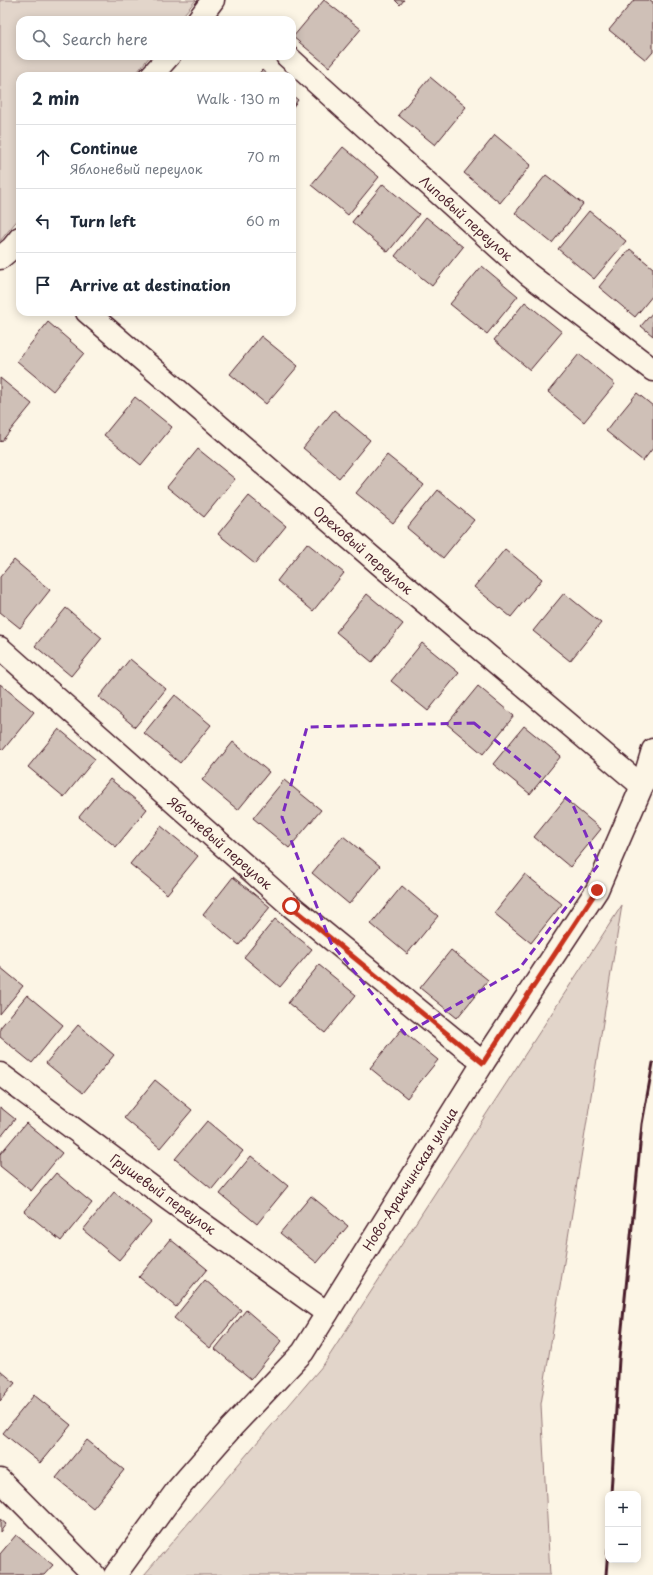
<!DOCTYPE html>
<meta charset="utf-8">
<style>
:root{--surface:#fff;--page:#f6f6f7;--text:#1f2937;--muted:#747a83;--line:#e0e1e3}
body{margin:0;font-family:"Playpen Sans",sans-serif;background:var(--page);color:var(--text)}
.controls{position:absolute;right:12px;bottom:12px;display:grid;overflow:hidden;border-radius:8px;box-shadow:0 2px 10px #0003}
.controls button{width:36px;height:36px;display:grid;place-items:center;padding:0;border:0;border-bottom:1px solid var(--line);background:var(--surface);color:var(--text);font:20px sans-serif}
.stop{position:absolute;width:12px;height:12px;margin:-9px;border:3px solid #c8321e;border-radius:50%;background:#fff}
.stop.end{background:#c8321e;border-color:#fff;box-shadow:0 1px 4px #0008}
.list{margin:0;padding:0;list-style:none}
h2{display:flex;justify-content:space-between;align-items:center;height:52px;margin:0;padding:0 16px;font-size:17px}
h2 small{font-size:13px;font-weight:400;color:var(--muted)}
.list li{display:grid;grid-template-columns:26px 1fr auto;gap:12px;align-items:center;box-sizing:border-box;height:64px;padding:0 16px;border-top:1px solid var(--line)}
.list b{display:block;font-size:15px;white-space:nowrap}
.list p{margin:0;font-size:13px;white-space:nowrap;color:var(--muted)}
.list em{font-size:13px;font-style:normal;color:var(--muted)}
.icon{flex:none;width:22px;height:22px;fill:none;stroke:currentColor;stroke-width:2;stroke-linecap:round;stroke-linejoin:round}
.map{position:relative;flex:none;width:653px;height:1575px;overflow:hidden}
.search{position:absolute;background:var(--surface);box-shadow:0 2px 10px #0003;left:16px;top:16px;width:280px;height:44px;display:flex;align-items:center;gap:10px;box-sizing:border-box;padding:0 14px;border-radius:12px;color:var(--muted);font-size:15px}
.panel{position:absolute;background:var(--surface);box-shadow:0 2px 10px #0003;left:16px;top:72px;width:280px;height:244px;border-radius:12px}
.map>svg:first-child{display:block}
</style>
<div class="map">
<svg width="653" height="1575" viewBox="0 0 653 1575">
<rect width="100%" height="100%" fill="#fcf5e5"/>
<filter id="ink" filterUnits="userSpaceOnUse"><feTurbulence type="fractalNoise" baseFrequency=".025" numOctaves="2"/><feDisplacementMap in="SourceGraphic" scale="8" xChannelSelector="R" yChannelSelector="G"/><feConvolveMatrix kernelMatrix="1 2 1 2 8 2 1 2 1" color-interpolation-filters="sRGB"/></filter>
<g filter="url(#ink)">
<g fill="#e2d5ca" stroke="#967a7a">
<polygon points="0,0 196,0 179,20 20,20 20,56 150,56 134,76 20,76 20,217 0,241"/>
<polygon points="622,905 541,1404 550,1575 144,1575 324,1364"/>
</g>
<g fill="#cfc0b7" stroke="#4a1f2b">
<polygon points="324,0 361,29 329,67 293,37"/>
<polygon points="395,0 404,0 400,5"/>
<polygon points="634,0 650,0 653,2 653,52 646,60 609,30"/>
<polygon points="262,70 269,76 257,76"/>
<polygon points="430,77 466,107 435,145 398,115"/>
<polygon points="292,95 298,100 292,108"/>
<polygon points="495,135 531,165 500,203 464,173"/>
<polygon points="343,147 379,177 348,215 311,185"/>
<polygon points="546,175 583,204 552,243 515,213"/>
<polygon points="383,184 419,214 388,252 352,222"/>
<polygon points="589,211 626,241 594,279 558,249"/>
<polygon points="426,217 463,247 432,286 395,256"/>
<polygon points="630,249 653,268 653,295 635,317 599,287"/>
<polygon points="482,266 518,296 487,334 450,304"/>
<polygon points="525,302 562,332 530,370 494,340"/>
<polygon points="653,312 653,336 641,326"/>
<polygon points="48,322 84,353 53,391 17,361"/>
<polygon points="261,336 298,366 266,404 230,374"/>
<polygon points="579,354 615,384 584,422 548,392"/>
<polygon points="0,378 32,404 1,442 0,441"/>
<polygon points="637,393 653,406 653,448 643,461 606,431"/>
<polygon points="135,397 172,427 141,465 104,435"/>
<polygon points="334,410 370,440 339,478 303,448"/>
<polygon points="198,449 235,479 204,517 167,487"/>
<polygon points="387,455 424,485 393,523 356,493"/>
<polygon points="438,490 474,520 443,558 407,528"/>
<polygon points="249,496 286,526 255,564 218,534"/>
<polygon points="307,543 344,573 313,611 277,581"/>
<polygon points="505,549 542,579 511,617 474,587"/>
<polygon points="14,560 50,590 20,628 0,612 0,577"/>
<polygon points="564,593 601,623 570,661 533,631"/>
<polygon points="367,594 403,624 372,662 336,632"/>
<polygon points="66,608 102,638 71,676 35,646"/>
<polygon points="422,643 459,673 428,711 391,681"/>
<polygon points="130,659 166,689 135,727 99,697"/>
<polygon points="0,684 34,712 3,750 0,747"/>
<polygon points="478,686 514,716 483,754 447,724"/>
<polygon points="175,695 211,725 180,763 144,733"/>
<polygon points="524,726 561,756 530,794 493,764"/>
<polygon points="59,729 95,759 64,797 28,767"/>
<polygon points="233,742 269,772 238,810 202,780"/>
<polygon points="110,779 147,809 116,847 79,817"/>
<polygon points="284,780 321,810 289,848 253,818"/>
<polygon points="565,799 601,829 570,867 534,837"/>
<polygon points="161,826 198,856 167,894 130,864"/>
<polygon points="343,836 380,866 349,904 312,873"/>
<polygon points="525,874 562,904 531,943 494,913"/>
<polygon points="233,877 270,907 239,945 203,915"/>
<polygon points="402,886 438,916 407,954 371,924"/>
<polygon points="275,919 312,949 280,987 244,957"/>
<polygon points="451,950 488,980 457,1018 420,988"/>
<polygon points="319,965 356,995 325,1033 288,1003"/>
<polygon points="0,967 23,986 0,1014"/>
<polygon points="27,995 63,1025 32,1063 0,1037 0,1028"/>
<polygon points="78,1025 114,1055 83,1093 46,1063"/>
<polygon points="401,1030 438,1060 407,1098 370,1068"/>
<polygon points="155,1080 192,1110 160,1148 124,1118"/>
<polygon points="0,1107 15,1119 0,1138"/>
<polygon points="207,1121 243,1151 212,1189 175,1159"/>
<polygon points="26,1123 62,1153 31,1191 0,1166 0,1154"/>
<polygon points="251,1156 288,1186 257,1224 220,1194"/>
<polygon points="56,1173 92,1203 61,1241 24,1211"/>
<polygon points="114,1192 151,1222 119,1260 83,1230"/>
<polygon points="311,1196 348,1226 317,1263 280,1233"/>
<polygon points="170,1239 207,1269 176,1307 139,1277"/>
<polygon points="205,1280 241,1310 210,1348 174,1318"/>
<polygon points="246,1310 282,1341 251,1379 215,1349"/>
<polygon points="0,1370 15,1383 0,1401"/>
<polygon points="34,1395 71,1425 40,1463 3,1433"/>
<polygon points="87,1440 124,1470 93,1508 56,1478"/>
<polygon points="0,1519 6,1524 0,1532"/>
<polygon points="16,1535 53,1565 44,1575 0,1575 0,1554"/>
</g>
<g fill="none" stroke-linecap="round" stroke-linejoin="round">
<g stroke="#4a1f2b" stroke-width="25">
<g id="minor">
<polyline points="198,20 213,0"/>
<polyline points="287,56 528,274 653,370"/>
<polyline points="151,76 169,56"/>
<polyline points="0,258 12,248 20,238"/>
<polyline points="87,312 383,567 642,786"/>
<polyline points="0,648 291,906 483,1063"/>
<polyline points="0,1074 168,1199 327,1313"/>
<polyline points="0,1480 94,1575"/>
<polyline points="115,1575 177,1490 232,1427 303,1352 483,1063 597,890 642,786 653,750"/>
</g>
</g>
<use href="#minor" stroke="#fcf5e5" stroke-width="22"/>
<g stroke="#4a1f2b" stroke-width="3">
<polyline points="611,1494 619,1359 642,1124 653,1063"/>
<polyline points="606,1575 608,1549"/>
</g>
</g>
</g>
<g fill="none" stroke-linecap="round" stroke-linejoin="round" filter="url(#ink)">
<polyline stroke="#c8321e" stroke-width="5" points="291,906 483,1063 597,890"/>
</g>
<path fill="none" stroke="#7b2cbf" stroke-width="3" stroke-dasharray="8 5" stroke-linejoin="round" d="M474 723 572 803 599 864 519 969 405 1034 331 943 282 817 307 727Z"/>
<g text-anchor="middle" stroke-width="3" stroke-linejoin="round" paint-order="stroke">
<g font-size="13" fill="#4a1f2b" stroke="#fcf5e5">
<text transform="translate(466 218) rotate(42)" y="5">Липовый переулок</text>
<text transform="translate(363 550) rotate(41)" y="5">Ореховый переулок</text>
<text transform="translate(220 843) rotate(41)" y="5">Яблоневый переулок</text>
<text transform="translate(410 1179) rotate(-58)" y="5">Ново-Аракчинская улица</text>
<text transform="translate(163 1194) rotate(36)" y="5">Грушевый переулок</text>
</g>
</g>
</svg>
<div class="controls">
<button>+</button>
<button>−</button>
</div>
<div class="stop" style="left:291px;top:906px"></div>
<div class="stop end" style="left:597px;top:890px"></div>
<div class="search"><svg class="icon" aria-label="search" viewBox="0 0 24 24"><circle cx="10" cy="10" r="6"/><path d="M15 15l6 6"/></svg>Search here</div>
<section class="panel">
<h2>2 min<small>Walk · 130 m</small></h2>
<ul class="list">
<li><svg class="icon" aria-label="ahead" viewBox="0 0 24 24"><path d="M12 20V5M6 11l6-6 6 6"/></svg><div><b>Continue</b><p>Яблоневый переулок</p></div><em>70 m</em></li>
<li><svg class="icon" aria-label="left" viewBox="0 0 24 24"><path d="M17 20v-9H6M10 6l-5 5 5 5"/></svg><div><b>Turn left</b></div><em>60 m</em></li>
<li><svg class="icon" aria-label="arrive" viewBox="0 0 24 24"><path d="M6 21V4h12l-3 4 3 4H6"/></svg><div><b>Arrive at destination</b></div></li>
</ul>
</section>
</div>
